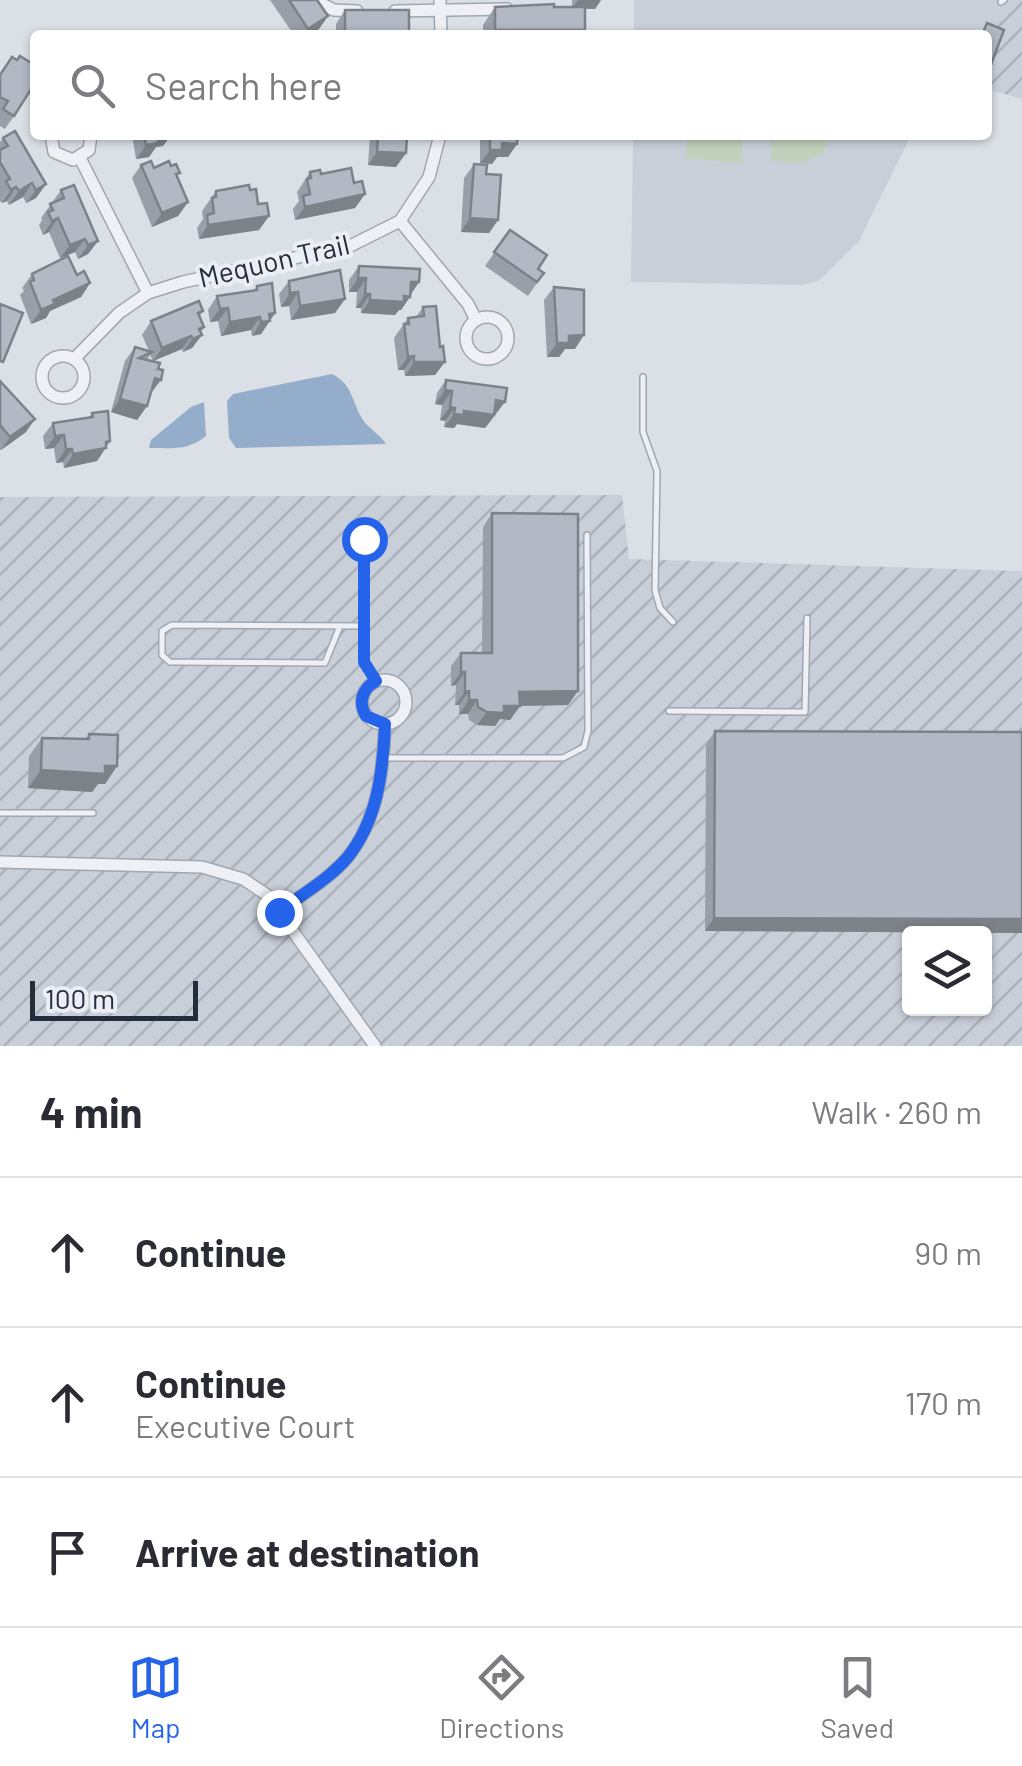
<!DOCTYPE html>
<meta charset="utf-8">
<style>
:root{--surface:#fff;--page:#f2f2f3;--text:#2b2b33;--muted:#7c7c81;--line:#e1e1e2;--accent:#2563eb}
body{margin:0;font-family:Barlow,sans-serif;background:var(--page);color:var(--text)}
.controls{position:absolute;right:30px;bottom:30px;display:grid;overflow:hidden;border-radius:10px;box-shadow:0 2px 8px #0004}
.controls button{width:90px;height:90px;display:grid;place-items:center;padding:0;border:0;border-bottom:2px solid var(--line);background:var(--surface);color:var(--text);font:50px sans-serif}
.scale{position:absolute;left:30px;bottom:25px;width:168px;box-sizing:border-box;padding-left:10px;border:5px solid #242d3e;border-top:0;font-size:28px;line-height:35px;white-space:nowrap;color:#242d3e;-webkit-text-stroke:8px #ebeff5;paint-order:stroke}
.stop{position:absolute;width:30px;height:30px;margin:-22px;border:8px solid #2563eb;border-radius:50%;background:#fff}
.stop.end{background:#2563eb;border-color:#fff;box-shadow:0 2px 10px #0008}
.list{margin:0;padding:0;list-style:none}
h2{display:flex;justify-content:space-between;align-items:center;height:130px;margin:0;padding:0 40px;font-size:42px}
h2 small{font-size:32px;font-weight:400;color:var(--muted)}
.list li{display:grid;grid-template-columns:65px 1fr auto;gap:30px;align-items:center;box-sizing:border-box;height:150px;padding:0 40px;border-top:2px solid var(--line)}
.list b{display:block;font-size:38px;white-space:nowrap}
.list p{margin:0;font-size:32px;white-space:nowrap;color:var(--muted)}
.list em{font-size:32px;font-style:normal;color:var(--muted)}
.icon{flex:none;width:55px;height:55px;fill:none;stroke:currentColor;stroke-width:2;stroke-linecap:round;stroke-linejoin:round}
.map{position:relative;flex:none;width:1022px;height:1046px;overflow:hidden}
.search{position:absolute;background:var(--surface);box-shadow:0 2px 8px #0004;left:30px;right:30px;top:30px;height:110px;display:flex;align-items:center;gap:25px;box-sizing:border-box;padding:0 35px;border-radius:10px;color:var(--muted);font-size:38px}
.sheet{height:580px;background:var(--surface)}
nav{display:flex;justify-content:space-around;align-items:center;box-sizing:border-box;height:140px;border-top:2px solid var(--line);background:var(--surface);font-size:28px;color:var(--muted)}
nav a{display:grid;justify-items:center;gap:5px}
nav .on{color:var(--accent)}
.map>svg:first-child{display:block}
</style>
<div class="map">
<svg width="1022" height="1046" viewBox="0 0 1022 1046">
<defs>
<pattern id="industrial-furrows" width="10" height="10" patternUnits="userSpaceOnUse" patternTransform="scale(2.5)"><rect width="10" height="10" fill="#c9cfd9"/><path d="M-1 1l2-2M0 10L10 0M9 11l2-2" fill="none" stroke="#acb2bb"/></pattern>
</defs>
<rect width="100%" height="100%" fill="#dbe0e7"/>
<g fill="#c9cfd9">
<polygon points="634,0 1008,0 970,35 634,35"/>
<polygon points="633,135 911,135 859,241 820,280 803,285 631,282"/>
</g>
<g fill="url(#industrial-furrows)" fill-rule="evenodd">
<polygon points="1008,0 1022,0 1022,99 987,89 987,35 970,35"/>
<path d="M622 495 629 559 1022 571V1046H0V497ZM910 934H984V1008H910Z"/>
</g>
<g fill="#c1d1bc">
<polygon points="687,135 743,135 741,163 686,158"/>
<polygon points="770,135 829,135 830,136 821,155 799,163 771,161"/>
</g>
<g fill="#93adca">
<path d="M332 374C353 384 352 403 363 420 369 429 380 434 386 444L236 448 229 438 227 401 233 394Z"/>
<path d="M204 402 206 436C188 451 171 448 149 448L151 440 191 407Z"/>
</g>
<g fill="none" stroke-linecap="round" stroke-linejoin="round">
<g stroke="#a0a7b1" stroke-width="8">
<g id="lane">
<polyline points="1001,2 1004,0"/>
<polyline points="643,377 643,432 657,471 655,590 660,608 673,622"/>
<polyline points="363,539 364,662 376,681"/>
<polyline points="340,626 325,663 170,662 162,655 162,631 172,625 362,626"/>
<polyline points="669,711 805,712 807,618"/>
<polyline points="384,758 563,758 584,747 588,731 587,535"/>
<polyline points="0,813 93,813"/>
</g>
</g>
<g stroke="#a0a7b1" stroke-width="14">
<g id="street">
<polyline points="314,0 334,10 357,11"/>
<polyline points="440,0 441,35"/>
<polyline points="395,11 507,9"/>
<polyline points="51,135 54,152 73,160 89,150 91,135"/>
<polyline points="80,158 148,293"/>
<polyline points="400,221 468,304 476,320"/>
<circle cx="487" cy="338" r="21"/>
<circle cx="63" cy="377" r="21"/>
<polyline points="74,359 119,313 148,293 183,282 350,246 400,221 429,177 440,135"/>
<circle cx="384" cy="702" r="22"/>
<polyline points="0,862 202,867 243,879 267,895 375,1046"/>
<path d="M279 912C301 895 329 879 347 858 378 820 383 771 385 725"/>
</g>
</g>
<use href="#lane" stroke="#eef0f5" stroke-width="5"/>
<use href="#street" stroke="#eef0f5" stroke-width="11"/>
</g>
<g fill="#999fa9">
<polygon points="270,0 317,0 328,16 319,29 310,35 294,35"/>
<polygon points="572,0 601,0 595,9 585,9 585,30 582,35 483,35 483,25 495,7 572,7"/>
<polygon points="345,10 409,34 408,35 336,35 336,24"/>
<polygon points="0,74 14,116 5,129 0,126"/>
<polygon points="132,135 171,135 163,146 156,147 149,157 136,159"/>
<polygon points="370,135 407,135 406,153 396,167 368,165"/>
<polygon points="480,135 518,135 517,144 508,157 497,157 492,164 480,163"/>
<polygon points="3,138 46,184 36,198 26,203 23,197 9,205 7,201 2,203 0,201 0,142"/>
<polygon points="474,164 486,174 498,220 489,233 461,232 464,178"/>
<polygon points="141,165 154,168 177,177 188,202 178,216 152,227 132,178"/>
<polygon points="310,172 354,183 365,194 355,208 295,220 293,209 299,201 297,192"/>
<polygon points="61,190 98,241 88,254 78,259 75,252 60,258 49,232 43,235 39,225 42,220 41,218"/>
<polygon points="250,190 269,216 259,230 199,239 197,228 203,219 202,211 216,191"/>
<polygon points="510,230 538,269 544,273 528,296 485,266"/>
<polygon points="359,266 419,282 401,310 399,310 395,315 361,313 361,308 356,308 357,292 349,292 349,280"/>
<polygon points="32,274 77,275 90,283 81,297 50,311 46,318 31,324 20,295 24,291 22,288"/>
<polygon points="289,281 345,299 335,313 291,320 289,306 281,307 279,294"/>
<polygon points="257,286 275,313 261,334 252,336 251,330 221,336 218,321 210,322 208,310 217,296 254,290"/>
<polygon points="554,287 575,349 565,349 559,357 547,357 544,300"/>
<polygon points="423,307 435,375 405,376 404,370 398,370 394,338 408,318 416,317"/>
<polygon points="203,311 199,317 202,335 192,348 183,352 182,349 153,361 150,355 147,360 151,393 147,406 137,420 111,412 125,361 135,347 149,351 142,335 151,321"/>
<polygon points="446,380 495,415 485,428 457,424 454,428 444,427 445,421 440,420 442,405 435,404 437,393"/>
<polygon points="0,381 26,432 1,450 0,450"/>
<polygon points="92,413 110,441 97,461 64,468 63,462 56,463 54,448 45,449 43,436 53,423 89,417"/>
<polygon points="492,513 568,705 520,706 510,720 500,719 495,726 477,725 469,720 468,714 459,714 459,705 455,705 456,685 451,686 451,666 461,653 482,653 483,527"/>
<polygon points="715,731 1022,732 1022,933 705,931 706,745"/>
<polygon points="89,734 117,766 105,784 98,784 92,792 28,788 29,756 42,738 86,739"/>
</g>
<g fill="#7d8289">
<polygon points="578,0 601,0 595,9 572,8"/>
<polygon points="328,16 319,29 310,35 304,35 308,29"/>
<polygon points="495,30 585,30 582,35 492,35"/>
<polygon points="345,34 409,34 408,35 344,35"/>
<polygon points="157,135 171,135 163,146 156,147 149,157 136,159 146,145"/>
<polygon points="502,143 517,144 508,157 497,157 492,164 480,163 490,150"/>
<polygon points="377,152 406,153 396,167 368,165"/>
<polygon points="32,183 23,197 9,205 19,191"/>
<polygon points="46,184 36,198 26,203 36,190"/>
<polygon points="16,187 7,201 2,203 11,190"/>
<polygon points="365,194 355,208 295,220 305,207"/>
<polygon points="188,202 178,216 152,227 162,213"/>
<polygon points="269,216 259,230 199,239 208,225"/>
<polygon points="58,218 49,232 43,235 52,221"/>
<polygon points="470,218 498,220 489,233 461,232"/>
<polygon points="85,239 75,252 60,258 70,245"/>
<polygon points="98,241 88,254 78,259 88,245"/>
<polygon points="358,278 366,278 357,292 349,292"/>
<polygon points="411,282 419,282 410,295"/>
<polygon points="90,283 81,297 50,311 46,318 31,324 41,310 53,300"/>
<polygon points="298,292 289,306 281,307 290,293"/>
<polygon points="365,294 370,294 361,308 356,308"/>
<polygon points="404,296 410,297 401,310 399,310 395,315 361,313 370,300"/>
<polygon points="345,299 335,313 291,320 300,306"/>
<polygon points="228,308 218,321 210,322 220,309"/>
<polygon points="275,313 261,334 252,336 261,322 269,314"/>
<polygon points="260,317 251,330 221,336 230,322"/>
<polygon points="204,327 197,337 202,335 192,348 183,352 199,329"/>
<polygon points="584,335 575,349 565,349 559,357 547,357 557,343 569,336"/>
<polygon points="191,336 182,349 153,361 162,348"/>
<polygon points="414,356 404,370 398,370 408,357"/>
<polygon points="414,362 445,362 435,375 405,376"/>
<polygon points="155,378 161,380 151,393 145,392"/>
<polygon points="445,390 452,391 442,405 435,404"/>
<polygon points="120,399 147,406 137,420 111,412"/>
<polygon points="496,400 505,402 485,428 457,424 454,428 444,427 454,414"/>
<polygon points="450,407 455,408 445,421 440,420"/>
<polygon points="35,419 26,432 1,450 10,437"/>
<polygon points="64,435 54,448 45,449 55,436"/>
<polygon points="110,441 97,461 64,468 73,454"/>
<polygon points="66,449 72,449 63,462 56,463"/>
<polygon points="461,672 465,672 456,685 451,686"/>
<polygon points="469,691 459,705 455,705 465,692"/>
<polygon points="578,691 568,705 510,706 519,692"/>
<polygon points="469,700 477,700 468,714 459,714"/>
<polygon points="504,706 520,706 510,720 500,719 495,726 477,725 487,712"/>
<polygon points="105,766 117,766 105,784 98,784 92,792 28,788 41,770"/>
<polygon points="714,918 1022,919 1022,933 705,931"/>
</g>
<g fill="#b2b9c4" stroke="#7d8289" stroke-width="2.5">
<polygon points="289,0 317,0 328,16 308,29"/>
<polygon points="554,4 554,7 585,7 585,30 495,30 495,7"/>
<rect x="345" y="10" width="64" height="24"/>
<polygon points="987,23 1004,30 990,67 987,65 987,35 982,35"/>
<polygon points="20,56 33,64 35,61 35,83 14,116 3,109 8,101 0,97 0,75 12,57 17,60"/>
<polygon points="15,131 46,184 36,190 32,183 19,191 16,187 11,190 6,181 10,179 0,162 0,150 8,146 3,138"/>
<polygon points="144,135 158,135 158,143 146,145"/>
<polygon points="378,135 407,135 406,153 377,152"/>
<polygon points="490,135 518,135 517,144 502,143 502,150 490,150"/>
<polygon points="151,161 154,168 169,161 171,166 176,164 180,173 176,174 188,202 162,213 141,165"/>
<polygon points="474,164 487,165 486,174 501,175 498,220 470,218"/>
<polygon points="351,168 354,183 362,181 365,194 305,207 303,196 310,194 307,179 311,178 310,172 320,170 321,174"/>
<polygon points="74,185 98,241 88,245 85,239 70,245 58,218 52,221 48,212 53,210 50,204 64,198 61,190"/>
<polygon points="249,185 250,190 256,189 258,204 267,203 269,216 208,225 207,215 214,213 212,198 216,197 216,191"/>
<polygon points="510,230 547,255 538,269 544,273 537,282 494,252"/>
<polygon points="68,256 77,275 84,271 90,283 53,300 55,304 41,310 30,282 34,280 32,274"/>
<polygon points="359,266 420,269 419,282 411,282 410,297 404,296 404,302 370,300 370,294 365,294 366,278 358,278"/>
<polygon points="340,270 345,299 300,306 298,292 290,293 289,281"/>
<polygon points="272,283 275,313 269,314 270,321 261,322 260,317 230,322 228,308 220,309 217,296 257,290 257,286"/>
<polygon points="554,287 584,290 584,335 569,336 569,343 557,343"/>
<polygon points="199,301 203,311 198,313 204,327 199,329 202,335 193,339 191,336 162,348 151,321"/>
<polygon points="0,304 23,313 3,362 0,361"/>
<polygon points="436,306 440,347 443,346 445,362 414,362 414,356 408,357 404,324 409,324 408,318 424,316 423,307"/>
<polygon points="135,347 152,352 139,358 160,363 158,369 163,370 161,380 155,378 147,406 120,399"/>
<polygon points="446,380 507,388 505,402 496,400 494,415 464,411 464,415 454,414 455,408 450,407 452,391 445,390"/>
<polygon points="0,381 35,419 10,437 0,425"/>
<polygon points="108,411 110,441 106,442 106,448 73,454 72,449 66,449 64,435 55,436 53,423 93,417 92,413"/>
<polygon points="492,513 578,514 578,691 519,692 520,706 504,706 504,713 487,712 478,707 477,700 469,700 469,691 465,692 465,672 461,672 461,653 492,653"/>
<polygon points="715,731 1022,732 1022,919 714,918"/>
<polygon points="89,734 118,735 117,766 105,766 105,774 41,770 42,738 89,739"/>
</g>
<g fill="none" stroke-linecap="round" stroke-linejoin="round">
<path stroke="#2563eb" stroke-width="12" d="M279 912C301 895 329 879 347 858 378 820 383 771 385 724L366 716C358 702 362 689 376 681L364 662V539"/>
</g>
<g text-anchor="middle" stroke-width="8" stroke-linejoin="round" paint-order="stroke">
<g font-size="28" fill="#242d3e" stroke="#ebeff5">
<text transform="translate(274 261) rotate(-13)" y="10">Mequon Trail</text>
</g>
</g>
</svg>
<div class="controls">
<button><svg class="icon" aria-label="layers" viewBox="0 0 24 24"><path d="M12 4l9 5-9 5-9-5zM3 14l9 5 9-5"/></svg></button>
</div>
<div class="scale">100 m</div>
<div class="stop" style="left:364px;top:539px"></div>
<div class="stop end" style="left:279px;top:912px"></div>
<div class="search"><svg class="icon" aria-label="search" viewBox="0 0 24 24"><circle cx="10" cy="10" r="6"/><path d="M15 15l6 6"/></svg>Search here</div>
</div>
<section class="sheet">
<h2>4 min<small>Walk · 260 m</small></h2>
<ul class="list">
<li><svg class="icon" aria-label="ahead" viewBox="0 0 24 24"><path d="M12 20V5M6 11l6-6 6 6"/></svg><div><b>Continue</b></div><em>90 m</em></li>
<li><svg class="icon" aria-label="ahead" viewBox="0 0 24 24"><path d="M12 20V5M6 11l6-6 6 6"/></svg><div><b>Continue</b><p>Executive Court</p></div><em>170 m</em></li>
<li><svg class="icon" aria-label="arrive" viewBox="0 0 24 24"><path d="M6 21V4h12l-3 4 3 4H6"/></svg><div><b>Arrive at destination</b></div></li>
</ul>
</section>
<nav>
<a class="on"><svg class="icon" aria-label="map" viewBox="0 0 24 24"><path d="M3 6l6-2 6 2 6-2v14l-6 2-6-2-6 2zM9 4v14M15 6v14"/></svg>Map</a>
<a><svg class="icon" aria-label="directions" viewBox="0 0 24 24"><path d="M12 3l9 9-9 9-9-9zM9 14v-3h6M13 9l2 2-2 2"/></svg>Directions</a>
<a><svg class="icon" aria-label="saved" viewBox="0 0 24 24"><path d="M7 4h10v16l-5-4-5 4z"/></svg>Saved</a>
</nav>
